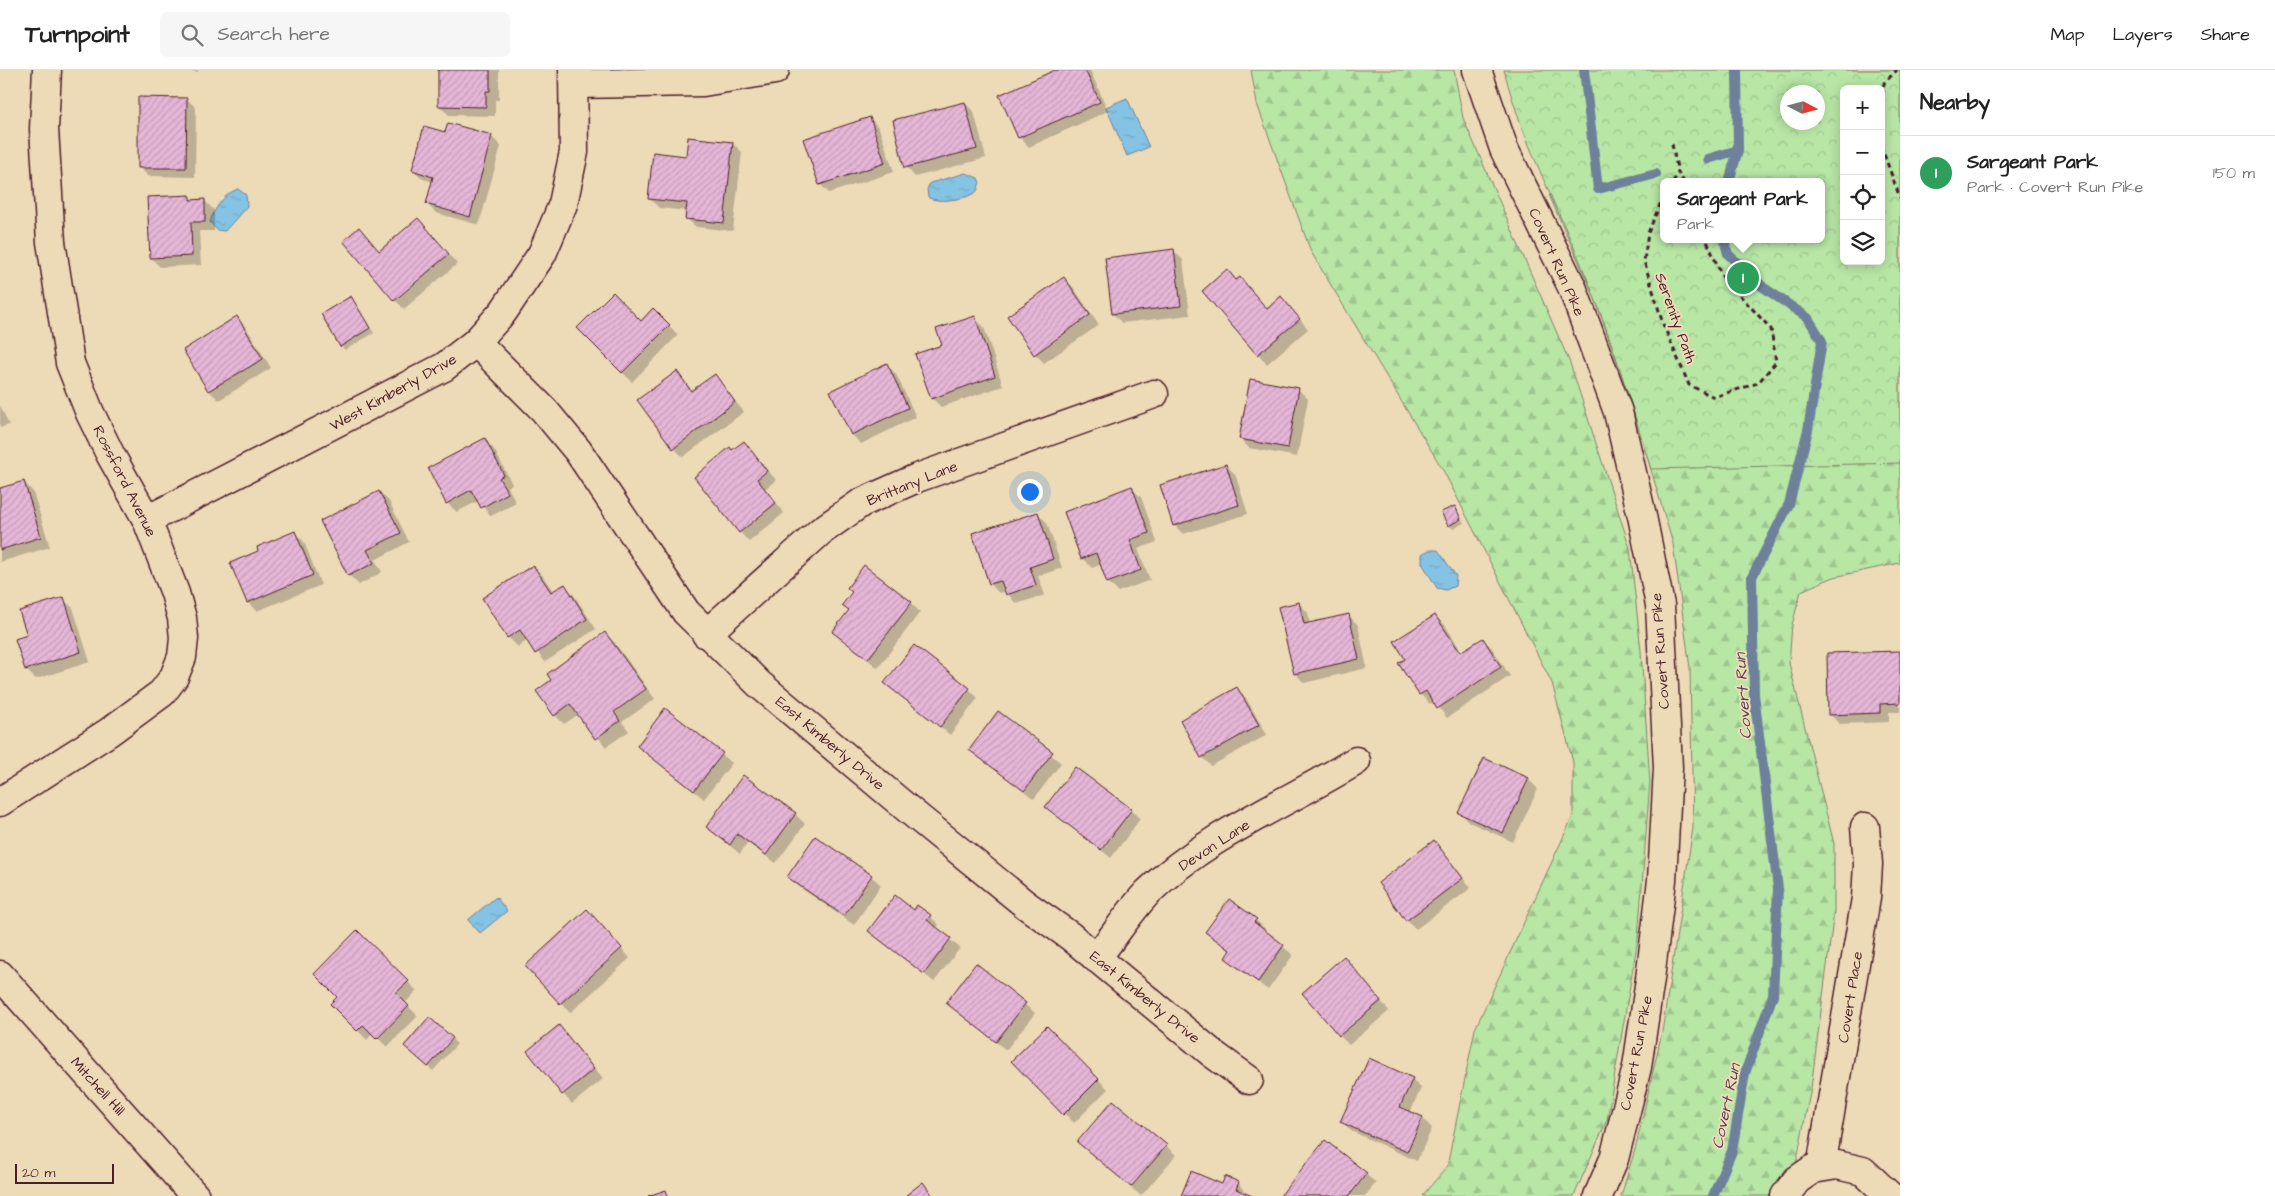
<!DOCTYPE html>
<meta charset="utf-8">
<style>
:root{--surface:#fff;--page:#f6f6f6;--text:#222;--muted:#767676;--line:#e0e0e0;--accent:#b45309}
body{margin:0;font-family:"Architects Daughter",sans-serif;background:var(--page);color:var(--text)}
.controls{position:absolute;right:15px;top:15px;display:grid;overflow:hidden;border-radius:8px;box-shadow:0 2px 12px #0003}
.controls button{width:45px;height:45px;display:grid;place-items:center;padding:0;border:0;border-bottom:1px solid var(--line);background:var(--surface);color:var(--text);font:25px sans-serif}
.compass{position:absolute;left:1780px;top:15px;width:45px;height:45px;border-radius:50%;background:var(--surface);box-shadow:0 2px 12px #0003;rotate:96deg}
.scale{position:absolute;left:15px;bottom:12px;width:99px;box-sizing:border-box;padding-left:5px;border:2px solid #4a1f2b;border-top:0;font-size:14px;line-height:18px;white-space:nowrap;color:#4a1f2b;-webkit-text-stroke:4px #eddbb8;paint-order:stroke}
.you{position:absolute;left:1029px;top:421px;width:18px;height:18px;margin:-12px;border:4px solid #fff;border-radius:50%;background:#1a73e8;box-shadow:0 0 0 8px #1a73e833}
.badge{display:grid;place-items:center;width:32px;height:32px;border-radius:50%;background:var(--accent);color:#fff;font-size:16px;font-weight:700}
.pin{position:absolute;translate:-50% -50%;border:2px solid #fff;box-shadow:0 1px 5px #0006}
.popup{position:absolute;left:1660px;top:108px;width:165px;height:65px;box-sizing:border-box;display:grid;place-content:center;border-radius:8px;background:var(--surface);filter:drop-shadow(0 1px 4px #0005);font-size:16px;white-space:nowrap;color:var(--muted)}
.popup b{font-size:19px;color:var(--text)}
.popup::after{content:'';position:absolute;left:50%;top:100%;margin-left:-10px;border:10px solid transparent;border-top-color:var(--surface)}
.list{margin:0;padding:0;list-style:none}
h2{display:flex;justify-content:space-between;align-items:center;height:65px;margin:0;padding:0 20px;font-size:21px}
h2 small{font-size:16px;font-weight:400;color:var(--muted)}
.list li{display:grid;grid-template-columns:32px 1fr auto;gap:15px;align-items:center;box-sizing:border-box;height:75px;padding:0 20px;border-top:1px solid var(--line)}
.list b{display:block;font-size:19px;white-space:nowrap}
.list p{margin:0;font-size:16px;white-space:nowrap;color:var(--muted)}
.list em{font-size:16px;font-style:normal;color:var(--muted)}
.icon{flex:none;width:28px;height:28px;fill:none;stroke:currentColor;stroke-width:2;stroke-linecap:round;stroke-linejoin:round}
.map{position:relative;flex:none;width:1900px;height:1126px;overflow:hidden}
header{display:flex;align-items:center;gap:30px;box-sizing:border-box;height:70px;padding:0 25px;background:var(--surface);border-bottom:1px solid var(--line)}
header strong{font-size:24px}
nav{display:flex;gap:28px;margin-inline-start:auto;font-size:18px}
.search{width:350px;height:45px;background:var(--page);display:flex;align-items:center;gap:12px;box-sizing:border-box;padding:0 18px;border-radius:8px;color:var(--muted);font-size:19px}
main{display:flex}
aside{flex:1;background:var(--surface)}
.map>svg:first-child{display:block}
</style>
<header>
<strong>Turnpoint</strong>
<div class="search"><svg class="icon" aria-label="search" viewBox="0 0 24 24"><circle cx="10" cy="10" r="6"/><path d="M15 15l6 6"/></svg>Search here</div>
<nav><a>Map</a><a>Layers</a><a>Share</a></nav>
</header>
<main>
<div class="map">
<svg width="1900" height="1126" viewBox="0 0 1900 1126">
<defs>
<pattern id="forest-firs" width="22" height="20" patternUnits="userSpaceOnUse" patternTransform="scale(1.25)"><rect width="22" height="20" fill="#b7e6a5"/><path d="M5 1l3.5 6h-7zM16 11l3.5 6h-7z" fill="#9fc58e"/></pattern>
<pattern id="park-crowns" width="20" height="18" patternUnits="userSpaceOnUse" patternTransform="scale(1.25)"><rect width="20" height="18" fill="#b7e6a5"/><path d="M2 6a3 3 0 1 1 6 0M12 15a3 3 0 1 1 6 0" fill="none" stroke="#9fc58e"/></pattern>
<pattern id="water-ripples" width="26" height="14" patternUnits="userSpaceOnUse" patternTransform="scale(1.25)"><rect width="26" height="14" fill="#84c3e4"/><path d="M2 4q2-2 4 0t4 0M15 11q2-2 4 0t4 0" fill="none" stroke="#74a7c4"/></pattern>
<pattern id="building-hatch" width="6" height="6" patternUnits="userSpaceOnUse" patternTransform="scale(1.25)"><rect width="6" height="6" fill="#e5b6d7"/><path d="M-1 1l2-2M0 6l6-6M5 7l2-2" fill="none" stroke="#c69cb9"/></pattern>
</defs>
<rect width="100%" height="100%" fill="#eddbb8"/>
<filter id="ink" filterUnits="userSpaceOnUse"><feTurbulence type="fractalNoise" baseFrequency=".02" numOctaves="2"/><feDisplacementMap in="SourceGraphic" scale="10" xChannelSelector="R" yChannelSelector="G"/><feConvolveMatrix kernelMatrix="1 2 1 2 8 2 1 2 1" color-interpolation-filters="sRGB"/></filter>
<g filter="url(#ink)">
<g fill="url(#forest-firs)" stroke="#808268" fill-rule="evenodd">
<polygon points="1251,0 1454,0 1463,48 1570,293 1630,478 1641,581 1650,711 1638,869 1607,1050 1574,1126 1422,1126 1447,1097 1475,959 1573,746 1573,692 1552,613 1443,400 1311,182 1257,34"/>
<path d="M1691 0H1900V493L1834 507 1801 521 1792 555 1789 593 1834 774V842L1811 1018 1796 1094 1769 1126H1621L1636 1076 1662 962 1693 758 1690 598 1673 474 1630 329 1594 226 1549 125 1559 131 1664 169H1822V112ZM1844 19H1881V191H1844ZM1788 22H1818V52H1788Z"/>
</g>
<path fill="url(#park-crowns)" stroke="#808268" fill-rule="evenodd" d="M1504 0H1900V393L1651 399C1633 341 1616 282 1594 226 1565 150 1524 79 1504 0ZM1844 19H1881V191H1844ZM1788 22H1818V52H1788ZM1664 112H1822V169H1664Z"/>
<g fill="url(#water-ripples)" stroke="#6d819a">
<polygon points="1127,28 1149,77 1127,86 1106,37"/>
<path d="M966 103 978 108 980 113C979 114 978 120 977 121 970 129 936 134 928 127L927 119 930 113Z"/>
<path d="M238 119 246 125 247 136 225 161 217 160 210 152C213 140 226 122 238 119Z"/>
<polygon points="1429,480 1438,480 1456,506 1455,516 1446,520 1437,518 1422,493 1422,484"/>
<polygon points="496,827 507,841 480,863 468,850"/>
</g>
<g fill="#0003">
<polygon points="182,0 198,0 198,2"/>
<polygon points="440,0 499,0 499,30 495,30 495,46 449,45 439,36"/>
<polygon points="1058,0 1090,0 1108,41 1029,77 1019,67"/>
<polygon points="187,29 196,38 195,107 148,106 139,97"/>
<polygon points="965,33 974,42 986,88 915,107 906,97"/>
<polygon points="870,48 879,58 894,102 829,123 820,114"/>
<polygon points="446,64 491,66 501,76 479,155 436,143 427,134 433,112 423,109 413,100"/>
<polygon points="732,73 742,82 733,161 696,157 686,148 687,141 659,138 649,128 688,87"/>
<polygon points="189,127 193,131 204,130 214,140 214,161 199,161 201,195 160,197 151,188"/>
<polygon points="427,159 457,194 404,239 395,230 380,182"/>
<polygon points="1174,181 1183,190 1190,245 1122,253 1113,244"/>
<polygon points="1227,200 1237,211 1240,209 1267,240 1290,237 1308,259 1267,294 1203,221"/>
<polygon points="1064,208 1073,217 1099,255 1044,293 1035,284"/>
<polygon points="351,228 374,263 345,280 341,276"/>
<polygon points="653,240 678,265 632,312 579,258 642,252"/>
<polygon points="974,247 984,257 1003,316 941,337 932,328 943,276"/>
<polygon points="237,248 246,257 271,298 219,330 209,321 185,280"/>
<polygon points="887,295 896,304 916,347 861,374 852,365"/>
<polygon points="676,303 693,321 714,305 744,342 683,387 674,378"/>
<polygon points="1299,320 1308,329 1297,387 1249,378 1240,369"/>
<polygon points="0,335 9,355 0,358"/>
<polygon points="484,370 494,379 512,414 508,417 516,433 491,446 478,431 457,442 447,433"/>
<polygon points="744,373 776,410 765,419 784,443 749,472 740,462 733,382"/>
<polygon points="1226,395 1235,404 1248,444 1183,464 1174,455"/>
<polygon points="24,412 33,422 50,477 0,492 0,419"/>
<polygon points="1131,418 1141,427 1157,472 1138,479 1150,510 1118,522 1108,512 1102,494 1092,498 1082,488 1065,443"/>
<polygon points="379,422 389,431 409,472 375,490 382,502 359,515 349,505 322,452"/>
<polygon points="1454,438 1464,453 1453,459 1449,455"/>
<polygon points="1038,443 1047,453 1062,498 1038,506 1045,525 1016,534 1006,521 999,523 990,514"/>
<polygon points="295,463 304,472 321,515 257,541 248,532"/>
<polygon points="533,496 542,505 554,522 564,515 574,525 596,559 545,592 528,570 518,577 508,567 483,529"/>
<polygon points="63,529 73,538 90,592 36,609 26,600 17,570 28,566"/>
<polygon points="911,533 920,542 878,598 834,562 849,541 844,535"/>
<polygon points="1299,533 1308,543 1310,554 1348,545 1358,555 1367,598 1304,613 1295,603"/>
<polygon points="1435,546 1445,555 1462,582 1483,569 1492,578 1510,606 1447,648 1434,631 1430,634 1420,624 1400,594 1407,589"/>
<polygon points="605,563 615,573 655,629 622,652 629,661 606,677 579,644 564,654 555,645"/>
<polygon points="1900,582 1900,642 1889,642 1889,652 1839,654 1830,644"/>
<polygon points="886,613 969,619 978,628 950,665"/>
<polygon points="1237,618 1246,628 1267,665 1211,696 1202,687"/>
<polygon points="666,640 732,693 704,729 638,676"/>
<polygon points="999,643 1061,693 1034,729 971,680"/>
<polygon points="743,707 795,744 805,754 776,793 747,773 740,784 707,757"/>
<polygon points="1528,709 1538,719 1513,772 1469,752 1460,742"/>
<polygon points="1046,737 1131,740 1140,749 1111,788"/>
<polygon points="815,767 871,806 881,815 854,855 798,816 788,807"/>
<polygon points="1434,772 1471,818 1416,859 1407,850"/>
<polygon points="914,841 930,846 939,855 936,858 960,878 934,912 870,860"/>
<polygon points="596,850 630,888 570,943 527,896"/>
<polygon points="1256,850 1265,859 1264,861 1293,885 1268,920 1236,897 1227,888 1231,882 1207,861"/>
<polygon points="357,861 417,921 405,933 418,946 387,977 373,963 367,970 332,934 338,927"/>
<polygon points="976,895 1035,943 1006,980 947,933"/>
<polygon points="1353,897 1389,941 1349,975 1339,965"/>
<polygon points="429,949 457,974 433,1001 410,980"/>
<polygon points="559,956 603,1009 572,1034 563,1024"/>
<polygon points="1047,958 1108,1019 1074,1053 1013,991"/>
<polygon points="1412,1009 1421,1018 1410,1043 1422,1048 1432,1058 1417,1091 1351,1061 1342,1051"/>
<polygon points="1326,1071 1376,1113 1365,1126 1281,1126"/>
<polygon points="1166,1076 1176,1085 1141,1126 1088,1081"/>
<polygon points="1238,1113 1249,1126 1182,1126 1223,1116"/>
</g>
<g fill="none" stroke-linecap="round" stroke-linejoin="round">
<g stroke="#6d819a" stroke-width="10">
<polyline points="1584,0 1598,119 1656,104"/>
<polyline points="1708,89 1738,80"/>
<polyline points="1729,112 1738,80 1737,0"/>
<polyline points="1713,1126 1732,1081 1745,1003 1773,925 1778,819 1754,624 1752,507 1789,434 1808,360 1822,271 1808,248 1763,217 1728,184 1724,169"/>
</g>
</g>
<g fill="url(#building-hatch)" stroke="#4a1f2b">
<polygon points="438,0 490,0 490,21 486,21 486,37 438,36"/>
<polygon points="1055,0 1085,0 1100,32 1018,68 999,25"/>
<polygon points="138,27 187,28 186,98 138,98"/>
<polygon points="965,32 977,79 904,98 893,50"/>
<polygon points="870,47 885,93 819,115 803,69"/>
<polygon points="448,53 492,65 470,147 426,134 433,107 412,100 424,56 445,62"/>
<polygon points="688,67 733,72 724,153 685,149 687,133 648,129 653,82 686,86"/>
<polygon points="190,125 190,130 205,129 205,152 191,152 192,186 150,188 147,127"/>
<polygon points="418,148 449,184 394,231 343,171 359,157 379,181"/>
<polygon points="1174,179 1181,236 1112,244 1105,188"/>
<polygon points="1227,199 1236,210 1240,207 1267,239 1281,226 1300,249 1257,285 1202,221"/>
<polygon points="1064,207 1090,245 1034,285 1007,246"/>
<polygon points="613,222 641,251 653,238 670,255 622,303 577,258"/>
<polygon points="351,226 370,258 340,277 321,244"/>
<polygon points="237,246 263,289 208,321 183,280"/>
<polygon points="975,246 995,306 931,329 915,284 942,275 936,259"/>
<polygon points="887,293 908,338 851,365 830,321"/>
<polygon points="677,301 691,321 715,304 735,332 673,379 637,330"/>
<polygon points="1250,309 1299,318 1288,378 1239,369"/>
<polygon points="485,368 504,405 499,408 508,423 481,438 471,420 446,434 428,398"/>
<polygon points="744,371 767,401 757,409 776,433 739,463 694,407 730,377 732,380"/>
<polygon points="1226,394 1239,435 1173,456 1160,415"/>
<polygon points="24,411 41,467 0,480 0,418"/>
<polygon points="1132,416 1149,463 1130,470 1141,500 1107,513 1096,483 1081,489 1064,442"/>
<polygon points="379,421 401,463 367,480 374,493 348,506 320,451"/>
<polygon points="1455,436 1461,449 1448,456 1441,442"/>
<polygon points="1038,442 1053,489 1030,497 1036,515 1006,525 1001,511 989,514 972,463"/>
<polygon points="295,461 313,505 247,533 230,493 258,481 257,477"/>
<polygon points="533,495 551,522 565,514 587,549 535,584 520,560 507,568 482,528"/>
<polygon points="864,495 912,532 868,589 832,562 849,540 842,535 852,522 847,518"/>
<polygon points="64,527 81,582 25,600 15,569 27,565 19,541"/>
<polygon points="1299,532 1304,554 1349,544 1359,589 1294,604 1278,537"/>
<polygon points="1435,545 1460,582 1483,568 1501,597 1437,639 1426,621 1419,625 1398,593 1405,589 1394,571"/>
<polygon points="605,562 646,619 614,642 620,651 595,669 570,634 554,646 536,621 551,610 547,604"/>
<polygon points="914,575 970,618 940,657 884,613"/>
<polygon points="1900,581 1900,633 1880,634 1880,643 1828,645 1827,583"/>
<polygon points="1237,617 1259,655 1201,688 1180,650"/>
<polygon points="665,638 723,683 694,721 637,676"/>
<polygon points="998,641 1053,682 1024,721 969,680"/>
<polygon points="1484,688 1529,708 1503,763 1458,743"/>
<polygon points="1075,697 1132,739 1101,780 1045,737"/>
<polygon points="743,705 796,743 766,785 737,764 730,775 706,757"/>
<polygon points="815,766 872,805 844,846 787,807"/>
<polygon points="1434,770 1463,808 1406,851 1378,813"/>
<polygon points="895,825 914,840 917,835 931,845 927,850 951,868 924,904 868,861"/>
<polygon points="1229,829 1257,849 1254,852 1284,875 1258,912 1225,888 1230,880 1205,862"/>
<polygon points="587,839 622,878 560,934 525,896"/>
<polygon points="357,860 409,911 396,923 409,936 377,969 363,955 357,961 330,934 337,927 314,904"/>
<polygon points="1344,886 1381,931 1339,966 1302,923"/>
<polygon points="976,893 1026,933 996,972 946,933"/>
<polygon points="429,947 453,968 428,997 404,976"/>
<polygon points="559,955 594,999 562,1025 527,981"/>
<polygon points="1047,956 1099,1009 1063,1045 1011,991"/>
<polygon points="1369,988 1413,1008 1400,1037 1423,1047 1407,1082 1340,1052"/>
<polygon points="1113,1030 1167,1075 1131,1117 1077,1072"/>
<polygon points="1325,1070 1367,1103 1349,1126 1280,1126"/>
<polygon points="1191,1101 1222,1114 1225,1106 1239,1112 1236,1119 1252,1126 1181,1126"/>
<polygon points="923,1112 933,1126 905,1126"/>
<polygon points="666,1120 668,1126 648,1126"/>
</g>
<g fill="none" stroke-linecap="round" stroke-linejoin="round">
<g stroke="#4a1f2b" stroke-width="31">
<g id="minor">
<polyline points="574,14 703,12 775,0"/>
<polyline points="476,272 544,340 578,381 686,542 759,614 909,740 1026,835 1070,866 1213,984 1249,1010"/>
<polyline points="147,450 444,297 476,272 503,242 542,184 563,134 574,82 573,0"/>
<polyline points="706,564 821,461 861,433 917,408 1154,324"/>
<polyline points="0,732 109,662 162,623 174,607 182,587 184,568 182,548 175,523 147,450 110,384 90,343 70,293 51,172 44,59 47,0"/>
<path d="M1096 888C1114 867 1129 842 1148 822 1207 765 1287 733 1356 691"/>
<polyline points="0,905 195,1126"/>
<polyline points="1821,1097 1866,828 1868,794 1865,757"/>
<polyline points="1785,1126 1797,1110 1813,1099 1837,1095 1863,1101 1890,1126"/>
</g>
</g>
<g stroke="#4a1f2b" stroke-width="31">
<polyline id="tertiary" points="1477,0 1504,79 1572,217 1618,342 1642,446 1660,535 1668,698 1662,810 1650,909 1637,997 1614,1089 1598,1126"/>
</g>
<g stroke="#4a1f2b" stroke-width="3" stroke-dasharray="5 4" stroke-linecap="butt">
<polyline points="1881,43 1884,13 1897,0"/>
<polyline points="1672,74 1678,103 1684,112"/>
<polyline points="1881,76 1900,128"/>
<polyline points="1673,112 1678,103"/>
<polyline points="1664,125 1648,163 1644,191 1663,254 1689,315 1714,327 1758,313 1776,292 1771,259 1722,206 1706,169"/>
</g>
<use href="#minor" stroke="#eddbb8" stroke-width="28"/>
<use href="#tertiary" stroke="#eddbb8" stroke-width="28"/>
</g>
</g>
<g text-anchor="middle" stroke-width="4" stroke-linejoin="round" paint-order="stroke">
<g font-size="15" fill="#4a1f2b" stroke="#eddbb8">
<text transform="translate(1557 192) rotate(66)" y="5">Covert Run Pike</text>
<text transform="translate(1676 248) rotate(70)" y="5">Serenity Path</text>
<text transform="translate(393 322) rotate(-29)" y="5">West Kimberly Drive</text>
<text transform="translate(125 411) rotate(63)" y="5">Rossford Avenue</text>
<text transform="translate(912 413) rotate(-22)" y="5">Brittany Lane</text>
<text transform="translate(1660 581) rotate(-94)" y="5">Covert Run Pike</text>
<text transform="translate(830 673) rotate(40)" y="5">East Kimberly Drive</text>
<text transform="translate(1214 775) rotate(-33)" y="5">Devon Lane</text>
<text transform="translate(1145 927) rotate(39)" y="5">East Kimberly Drive</text>
<text transform="translate(1850 927) rotate(-81)" y="5">Covert Place</text>
<text transform="translate(1636 983) rotate(-79)" y="5">Covert Run Pike</text>
<text transform="translate(98 1016) rotate(48)" y="5">Mitchell Hill</text>
</g>
<g font-size="16" font-style="italic" fill="#564050" stroke="#eddbb8">
<text transform="translate(1742 626) rotate(-94)" y="6">Covert Run</text>
<text transform="translate(1725 1036) rotate(-78)" y="6">Covert Run</text>
</g>
</g>
</svg>
<div class="controls">
<button>+</button>
<button>−</button>
<button><svg class="icon" aria-label="locate" viewBox="0 0 24 24"><circle cx="12" cy="12" r="6"/><path d="M12 2v4M12 18v4M2 12h4M18 12h4"/></svg></button>
<button><svg class="icon" aria-label="layers" viewBox="0 0 24 24"><path d="M12 4l9 5-9 5-9-5zM3 14l9 5 9-5"/></svg></button>
</div>
<svg class="compass" viewBox="-18 -18 36 36"><path d="M0-13l5 13h-10z" fill="#e53935"/><path d="M0 13l5-13h-10z" fill="#767676"/></svg>
<div class="scale">20 m</div>
<div class="you"></div>
<div class="pin badge" style="left:1743px;top:208px;background:#2e9e5b">1</div>
<div class="popup"><b>Sargeant Park</b>Park</div>
</div>
<aside>
<h2>Nearby<small></small></h2>
<ul class="list">
<li><span class="badge" style="background:#2e9e5b">1</span><div><b>Sargeant Park</b><p>Park · Covert Run Pike</p></div><em>150 m</em></li>
</ul>
</aside>
</main>
